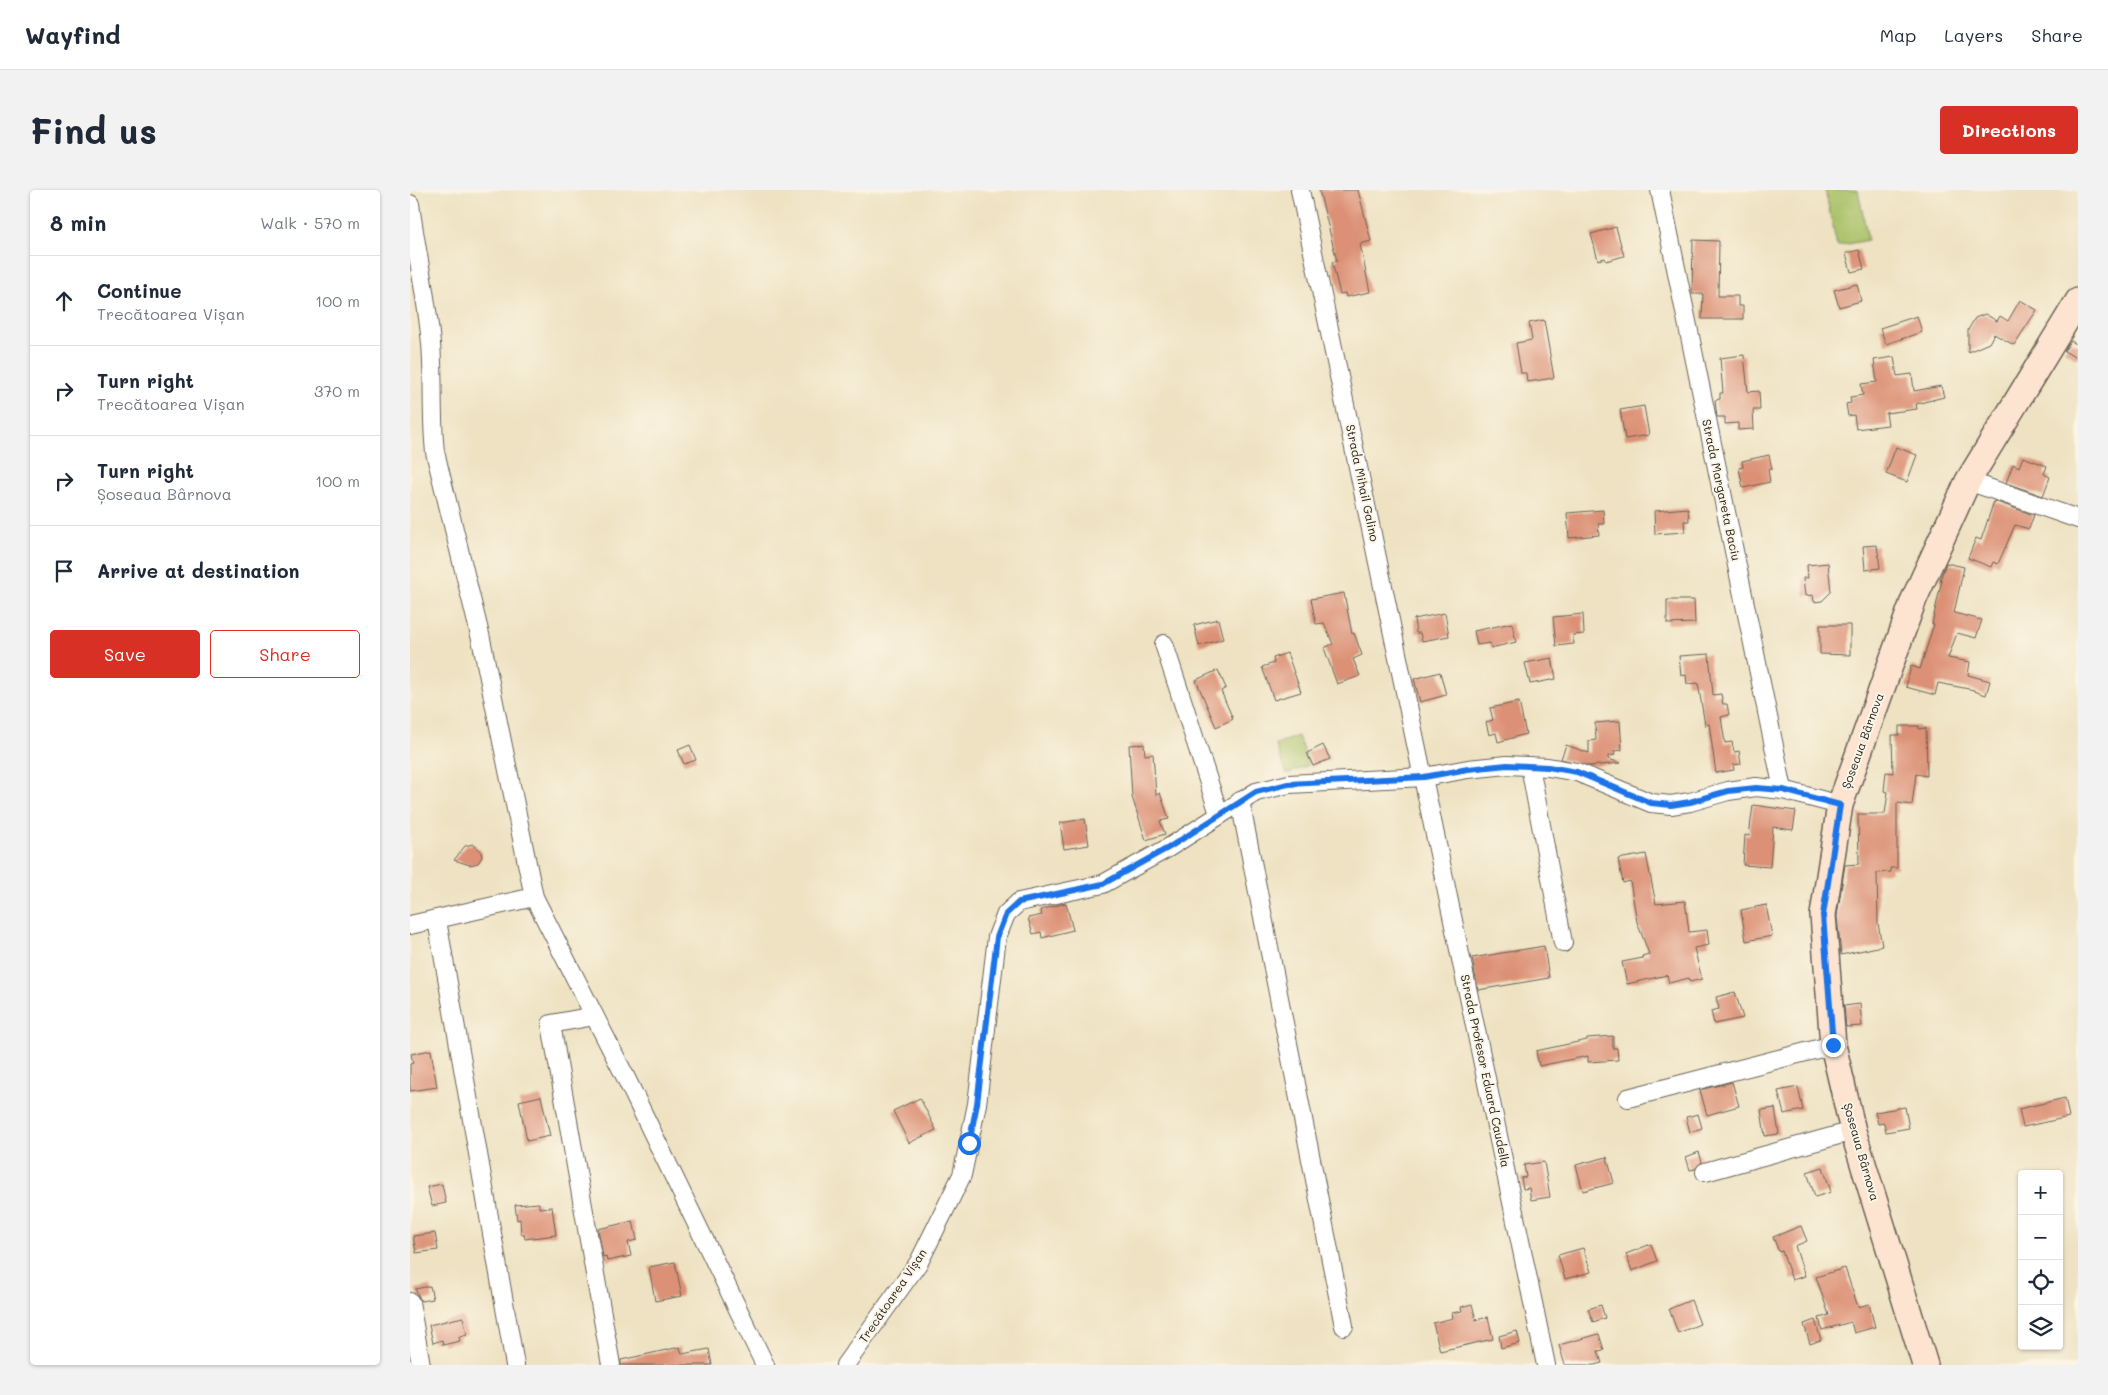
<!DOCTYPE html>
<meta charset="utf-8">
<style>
:root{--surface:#fff;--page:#f2f2f3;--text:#1f2937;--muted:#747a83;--line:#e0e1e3;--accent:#d93025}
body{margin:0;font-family:Mali,sans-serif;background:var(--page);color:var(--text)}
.controls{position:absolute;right:15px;bottom:15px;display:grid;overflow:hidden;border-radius:5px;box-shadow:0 1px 4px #0004}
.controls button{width:45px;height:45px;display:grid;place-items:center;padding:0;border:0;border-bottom:1px solid var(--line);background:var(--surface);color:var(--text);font:25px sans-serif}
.stop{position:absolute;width:15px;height:15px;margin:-11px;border:4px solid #1a73e8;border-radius:50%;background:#fff}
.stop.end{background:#1a73e8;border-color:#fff;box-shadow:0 1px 5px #0008}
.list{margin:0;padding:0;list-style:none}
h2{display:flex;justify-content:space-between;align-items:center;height:65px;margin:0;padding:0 20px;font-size:21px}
h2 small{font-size:16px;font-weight:400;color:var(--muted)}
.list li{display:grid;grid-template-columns:32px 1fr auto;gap:15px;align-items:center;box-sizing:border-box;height:90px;padding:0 20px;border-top:1px solid var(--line)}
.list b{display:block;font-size:19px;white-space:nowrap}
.list p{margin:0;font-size:16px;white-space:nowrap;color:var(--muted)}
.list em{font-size:16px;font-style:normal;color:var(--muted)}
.actions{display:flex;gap:10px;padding:15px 20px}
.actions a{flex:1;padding:11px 0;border:1px solid var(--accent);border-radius:5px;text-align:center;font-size:18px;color:var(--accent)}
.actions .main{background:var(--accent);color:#fff}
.icon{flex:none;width:28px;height:28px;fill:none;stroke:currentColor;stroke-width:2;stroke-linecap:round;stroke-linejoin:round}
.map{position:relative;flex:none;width:1668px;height:1175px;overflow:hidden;border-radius:5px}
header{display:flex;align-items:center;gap:30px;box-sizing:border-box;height:70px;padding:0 25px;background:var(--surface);border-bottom:1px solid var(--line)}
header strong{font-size:24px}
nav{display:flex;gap:28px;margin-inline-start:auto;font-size:18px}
.intro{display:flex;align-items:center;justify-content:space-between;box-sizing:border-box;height:120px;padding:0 30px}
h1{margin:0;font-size:35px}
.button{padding:12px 22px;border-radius:5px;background:var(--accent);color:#fff;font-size:18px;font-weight:700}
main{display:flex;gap:30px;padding:0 30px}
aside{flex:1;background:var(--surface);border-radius:5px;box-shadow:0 1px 4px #0004}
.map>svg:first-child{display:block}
</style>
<header>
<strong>Wayfind</strong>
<nav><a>Map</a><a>Layers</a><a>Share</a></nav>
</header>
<div class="intro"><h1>Find us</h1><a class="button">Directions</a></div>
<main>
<aside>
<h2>8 min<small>Walk · 570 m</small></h2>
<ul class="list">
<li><svg class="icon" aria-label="ahead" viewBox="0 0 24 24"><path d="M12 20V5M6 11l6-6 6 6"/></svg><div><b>Continue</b><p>Trecătoarea Vișan</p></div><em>100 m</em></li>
<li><svg class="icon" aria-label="right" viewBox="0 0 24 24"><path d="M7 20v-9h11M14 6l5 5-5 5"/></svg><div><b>Turn right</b><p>Trecătoarea Vișan</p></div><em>370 m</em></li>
<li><svg class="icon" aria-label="right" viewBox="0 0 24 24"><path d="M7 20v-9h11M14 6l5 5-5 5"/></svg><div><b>Turn right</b><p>Șoseaua Bârnova</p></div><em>100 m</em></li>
<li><svg class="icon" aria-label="arrive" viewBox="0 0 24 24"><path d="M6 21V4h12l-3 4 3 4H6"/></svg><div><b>Arrive at destination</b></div></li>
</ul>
<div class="actions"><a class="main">Save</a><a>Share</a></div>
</aside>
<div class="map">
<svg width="1668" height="1175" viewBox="0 0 1668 1175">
<rect width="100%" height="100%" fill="#fcf5e5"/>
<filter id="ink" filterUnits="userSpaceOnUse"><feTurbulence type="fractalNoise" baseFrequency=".02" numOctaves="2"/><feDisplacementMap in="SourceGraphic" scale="10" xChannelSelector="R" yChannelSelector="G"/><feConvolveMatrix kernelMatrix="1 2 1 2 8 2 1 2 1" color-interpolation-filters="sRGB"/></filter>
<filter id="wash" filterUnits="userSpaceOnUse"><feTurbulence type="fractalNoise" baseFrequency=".0096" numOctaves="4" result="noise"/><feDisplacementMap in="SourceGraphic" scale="20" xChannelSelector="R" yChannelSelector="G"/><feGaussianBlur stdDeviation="1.12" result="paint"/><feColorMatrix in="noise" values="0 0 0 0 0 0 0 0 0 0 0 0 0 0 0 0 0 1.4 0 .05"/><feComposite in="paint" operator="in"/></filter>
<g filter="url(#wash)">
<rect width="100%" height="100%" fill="#eee2c2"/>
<g fill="#a9c167" stroke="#626e42">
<polygon points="1415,0 1448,0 1458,50 1427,56"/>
<polygon points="888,546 899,575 877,584 865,554"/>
</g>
<g id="blocks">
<g fill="#dc9176">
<polygon points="909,0 948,0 961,51 950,54 960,102 936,107 935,103 930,104 922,72 927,71"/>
<polygon points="1206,37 1214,66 1196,71 1195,68 1188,70 1181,44"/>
<polygon points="1283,50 1309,51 1308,106 1328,106 1328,116 1333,116 1333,129 1292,129 1293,104 1282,104"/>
<polygon points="1449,60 1454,79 1441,82 1436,63"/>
<polygon points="1447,94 1451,111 1429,117 1424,100"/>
<polygon points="1610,110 1627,120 1604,155 1584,144 1579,153 1558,162 1558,140 1565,128 1575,124 1587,131 1590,126 1598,131"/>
<polygon points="1507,126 1512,142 1476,154 1470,138"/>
<polygon points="1134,130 1144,188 1117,192 1116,183 1111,183 1106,153 1122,150 1119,133"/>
<polygon points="1661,151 1668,155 1668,169 1654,161"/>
<polygon points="1334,165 1338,202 1349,201 1350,220 1343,220 1344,239 1328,240 1328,233 1315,234 1315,227 1307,227 1305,210 1310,209 1310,203 1313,203 1310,168"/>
<polygon points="1484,167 1487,186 1502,184 1504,201 1531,196 1534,207 1506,214 1507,219 1476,223 1478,235 1446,239 1444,225 1438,226 1436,214 1441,213 1440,207 1453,205 1451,194 1467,192 1464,170"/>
<polygon points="1234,216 1239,245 1215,249 1210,220"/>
<polygon points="1486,257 1507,265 1497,292 1476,284"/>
<polygon points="1359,265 1362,279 1358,279 1360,292 1333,298 1329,278 1333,277 1332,271"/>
<polygon points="1613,267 1637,276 1634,284 1640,287 1633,306 1596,293 1603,274 1609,277"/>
<polygon points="1584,311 1624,325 1619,339 1605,335 1588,374 1583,372 1581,377 1558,368 1566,348 1571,350"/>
<polygon points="1278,318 1279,331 1274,331 1275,342 1245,344 1244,321"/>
<polygon points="1193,320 1194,334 1188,334 1189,345 1159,348 1157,323"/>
<polygon points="1467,355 1470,378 1455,380 1453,356"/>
<polygon points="1418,373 1421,402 1412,411 1404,412 1403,405 1395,406 1393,388 1398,388 1397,375"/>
<polygon points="1536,373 1554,377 1544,423 1572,430 1566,448 1547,443 1538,468 1560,472 1558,485 1580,491 1576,505 1564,501 1564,500 1528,493 1525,505 1496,497 1501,476 1510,479 1524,434 1522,434 1532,390 1530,390"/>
<polygon points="934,403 942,444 944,443 952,465 943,469 950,486 927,494 914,458 923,454 914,433 906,434 901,409"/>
<polygon points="1257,410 1284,410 1285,433 1257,434"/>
<polygon points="1035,423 1039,446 1012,451 1010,443 1006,443 1004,429"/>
<polygon points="1173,424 1174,444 1163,445 1164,454 1146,456 1143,427"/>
<polygon points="808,429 813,449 789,456 784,435"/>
<polygon points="1102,433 1106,452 1081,458 1080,453 1067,455 1064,441"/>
<polygon points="1410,435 1440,435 1440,465 1410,464"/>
<polygon points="877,463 891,502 864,510 852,477 864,473 863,468"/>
<polygon points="1299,464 1303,505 1311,504 1313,514 1317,514 1319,525 1311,527 1315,553 1322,552 1324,562 1329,561 1331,574 1323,575 1324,580 1306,583 1299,534 1295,535 1288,493 1277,494 1276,485 1271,486 1269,466"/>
<polygon points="1142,468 1146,489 1120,494 1115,473"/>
<polygon points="808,480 816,498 811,501 823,529 806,537 786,490"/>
<polygon points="1030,482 1036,505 1010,512 1004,489"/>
<polygon points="1109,512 1116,544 1088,552 1086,543 1079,545 1076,532 1083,530 1080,518"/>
<polygon points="1210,531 1212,560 1204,561 1205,565 1198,566 1198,569 1211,573 1179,576 1151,569 1156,555 1179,563 1179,551 1186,550 1185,533"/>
<polygon points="1489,536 1509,536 1509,539 1516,538 1517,586 1506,584 1502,615 1487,613 1487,678 1480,678 1481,682 1467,683 1468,733 1472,756 1431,765 1427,726 1435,675 1449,674 1448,624 1475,624 1478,602 1474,601 1476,582 1483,583 1482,545 1489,545"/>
<polygon points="734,554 735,565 743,564 746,605 750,603 759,629 750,631 755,644 736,650 722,607 719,555"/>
<polygon points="280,555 286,570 274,574 268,560"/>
<polygon points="913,555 920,569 903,576 897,563"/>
<polygon points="1343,615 1386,621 1383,640 1363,637 1360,677 1333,675 1335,645 1339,646"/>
<polygon points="675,629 679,655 654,659 650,633"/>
<polygon points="63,654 71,661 72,667 68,673 60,675 44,670 55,656"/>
<polygon points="1236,664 1246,714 1275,711 1279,742 1297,740 1299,755 1284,758 1292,789 1280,792 1279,788 1259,793 1257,785 1217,794 1212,772 1233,768 1232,766 1239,764 1227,732 1220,691 1213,693 1208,669"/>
<polygon points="656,713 663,740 632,748 631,742 623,744 618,728 632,725 630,720"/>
<polygon points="1356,715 1362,746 1336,751 1331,720"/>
<polygon points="1134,756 1139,788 1068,800 1062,768"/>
<polygon points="1325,802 1333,828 1304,834 1301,821 1309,819 1306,807"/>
<polygon points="1450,814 1452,836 1436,837 1434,816"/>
<polygon points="1203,846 1203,858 1207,858 1208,870 1178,872 1178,866 1129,876 1126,861 1177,850 1177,848"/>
<polygon points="21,860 27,897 0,901 0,874 3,873 1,864"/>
<polygon points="1322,892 1329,916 1297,925 1290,900"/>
<polygon points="1388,897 1393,920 1374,924 1368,901"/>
<polygon points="131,906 140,946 117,951 109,911"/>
<polygon points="510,908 526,940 499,953 483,921"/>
<polygon points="1655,908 1659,927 1613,937 1609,919"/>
<polygon points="1495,917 1499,938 1476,942 1474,933 1468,934 1465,922"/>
<polygon points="1365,918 1369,944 1355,946 1351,920"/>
<polygon points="1288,924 1292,938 1280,942 1276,927"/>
<polygon points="1289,962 1292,972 1285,979 1280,980 1276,967"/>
<polygon points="1197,967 1204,993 1173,1001 1166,975"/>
<polygon points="1134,972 1140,1007 1121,1010 1119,998 1113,999 1111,988 1116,987 1114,975"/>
<polygon points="1413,977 1421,1002 1405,1007 1397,982"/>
<polygon points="32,994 36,1013 22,1016 17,997"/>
<polygon points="129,1013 129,1018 142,1017 146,1045 115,1049 114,1044 111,1044 110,1029 107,1030 105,1015"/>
<polygon points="223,1031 227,1050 218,1052 221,1066 197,1071 196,1066 193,1067 188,1039"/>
<polygon points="1391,1036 1397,1051 1385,1056 1395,1086 1382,1090 1372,1061 1369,1062 1363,1047"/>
<polygon points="25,1043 28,1060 6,1063 3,1046"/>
<polygon points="1241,1054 1247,1071 1222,1081 1216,1064"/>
<polygon points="1173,1058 1181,1082 1155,1089 1148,1065"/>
<polygon points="265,1072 272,1106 245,1111 239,1077"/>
<polygon points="1435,1078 1448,1117 1459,1114 1465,1137 1444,1143 1441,1132 1412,1140 1409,1128 1419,1125 1406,1087"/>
<polygon points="20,1096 23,1109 11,1111 5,1099"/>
<polygon points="1281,1110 1290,1134 1268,1143 1259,1119"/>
<polygon points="1062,1114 1066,1130 1078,1127 1083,1149 1030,1161 1023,1133 1043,1128 1042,1123 1052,1121 1051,1117"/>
<polygon points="1191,1115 1195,1128 1183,1132 1178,1119"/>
<polygon points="53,1127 57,1145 49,1147 50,1151 33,1155 32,1150 23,1153 19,1135"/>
<polygon points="1405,1130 1411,1150 1400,1154 1394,1134"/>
<polygon points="1107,1141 1110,1153 1091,1158 1089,1146"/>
<polygon points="1189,1144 1194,1160 1188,1161 1192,1173 1184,1175 1155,1175 1149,1155"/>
<polygon points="270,1157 272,1164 299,1159 302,1175 211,1175 211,1170"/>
</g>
</g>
</g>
<g filter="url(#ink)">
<use href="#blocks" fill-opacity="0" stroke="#666156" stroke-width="1"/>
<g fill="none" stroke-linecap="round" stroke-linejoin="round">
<g stroke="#666156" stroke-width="20">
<g id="street">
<polyline points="890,0 1136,1175"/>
<polyline points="1250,0 1373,600"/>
<path d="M0 14C6 61 17 107 21 154 24 190 21 226 25 262L71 449 124 707 215 886 355 1175"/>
<polyline points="1558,291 1668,329"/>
<polyline points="754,454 809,624"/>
<polyline points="1120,576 1153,753"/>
<polyline points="830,611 934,1136"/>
<polyline points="27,730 105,1175"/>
<polyline points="0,735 124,707"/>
<polyline points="184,826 141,834 201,1175"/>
<polyline points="1218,908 1423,855"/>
<polyline points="1295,982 1443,941"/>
<polyline points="0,1112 11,1175"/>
<polyline points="435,1175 509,1072 552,985 567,914 587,747 596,724 609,712 693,694 758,658 846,602 879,594 1014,587 1058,579 1097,575 1138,577 1167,582 1241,613 1261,615 1280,612 1318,601 1346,597 1373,600 1430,615"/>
</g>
</g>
<g stroke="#666156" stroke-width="28">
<polyline id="secondary" points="1515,1175 1443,941 1423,855 1413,725 1430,615 1504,409 1558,291 1668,111"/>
</g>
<use href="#street" stroke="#fff" stroke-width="18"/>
<use href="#secondary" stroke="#fde4d0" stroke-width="25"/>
</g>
</g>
<g fill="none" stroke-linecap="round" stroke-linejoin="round" filter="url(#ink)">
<polyline stroke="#1a73e8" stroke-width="6" points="559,953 567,914 587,747 596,724 609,712 693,694 758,658 846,602 878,594 1014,587 1058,579 1097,575 1138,577 1167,582 1241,613 1261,615 1280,612 1318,601 1346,598 1373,600 1430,615 1413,725 1423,855"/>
</g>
<g text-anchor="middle" stroke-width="4" stroke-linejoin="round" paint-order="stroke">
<g font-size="12" fill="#1c1c1c" stroke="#fcf5e5">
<text transform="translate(952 293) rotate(78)" y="4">Strada Mihail Galino</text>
<text transform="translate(1311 300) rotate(78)" y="4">Strada Margareta Baciu</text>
<text transform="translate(1453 551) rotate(-70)" y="4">Șoseaua Bârnova</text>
<text transform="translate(1075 881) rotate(78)" y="4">Strada Profesor Eduard Caudella</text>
<text transform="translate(1451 962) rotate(74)" y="4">Șoseaua Bârnova</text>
<text transform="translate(483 1106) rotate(-56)" y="4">Trecătoarea Vișan</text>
</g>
</g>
</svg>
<div class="controls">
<button>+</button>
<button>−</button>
<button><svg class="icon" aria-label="locate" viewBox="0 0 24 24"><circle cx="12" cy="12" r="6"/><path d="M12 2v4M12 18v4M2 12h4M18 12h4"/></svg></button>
<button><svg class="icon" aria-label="layers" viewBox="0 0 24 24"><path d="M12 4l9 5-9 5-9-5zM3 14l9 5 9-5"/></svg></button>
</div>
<div class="stop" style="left:559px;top:953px"></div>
<div class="stop end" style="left:1423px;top:855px"></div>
</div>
</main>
